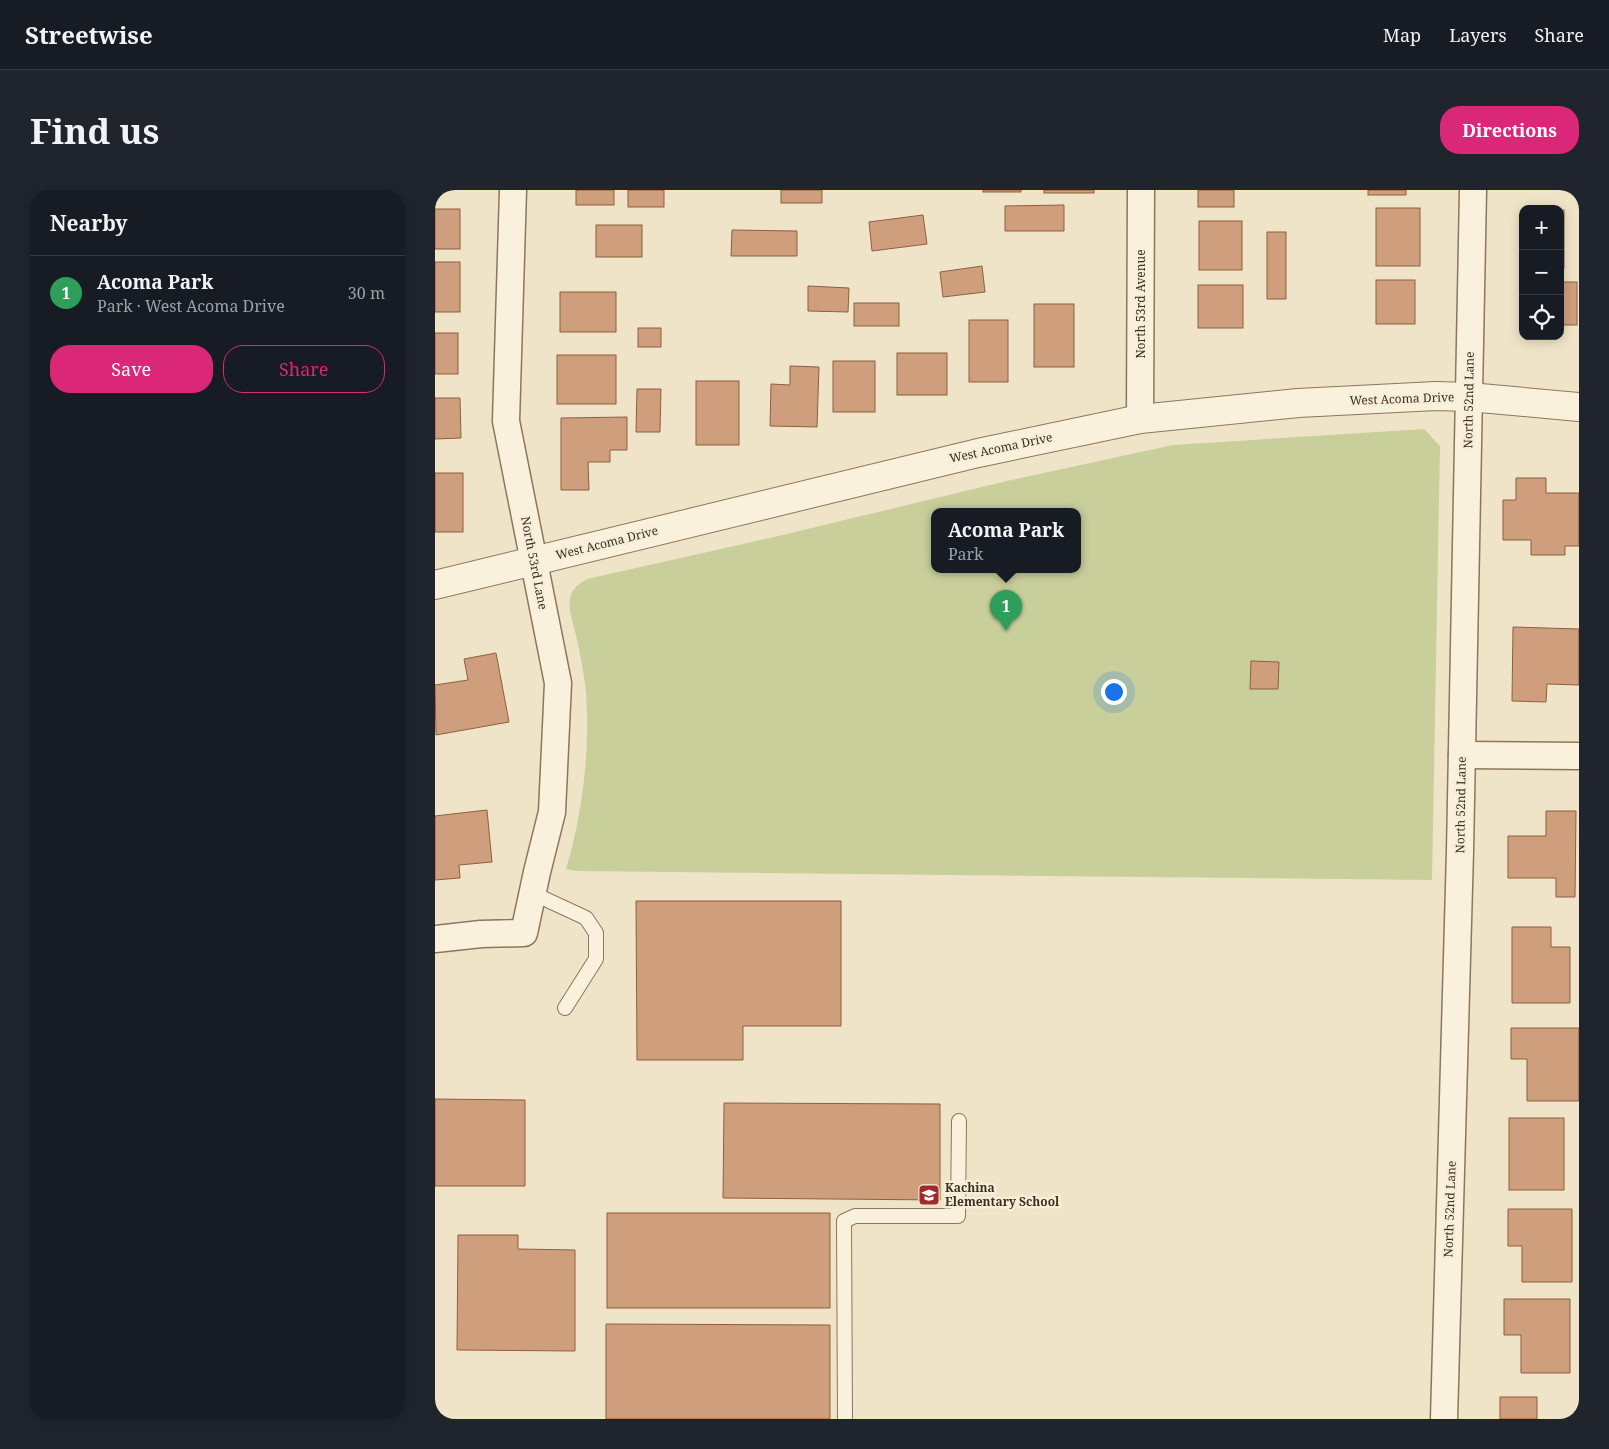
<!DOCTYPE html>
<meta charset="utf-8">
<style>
:root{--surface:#171b24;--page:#20242c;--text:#f1f3f6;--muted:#9ea1a6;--line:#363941;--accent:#db2777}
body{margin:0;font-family:"Noto Serif",serif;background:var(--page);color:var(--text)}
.controls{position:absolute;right:15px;top:15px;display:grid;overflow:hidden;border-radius:10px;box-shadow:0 2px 12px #0003}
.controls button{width:45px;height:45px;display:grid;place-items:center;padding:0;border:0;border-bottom:1px solid var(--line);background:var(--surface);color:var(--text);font:25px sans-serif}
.you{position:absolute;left:678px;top:501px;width:18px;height:18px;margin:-12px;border:4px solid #fff;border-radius:50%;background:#1a73e8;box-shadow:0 0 0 8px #1a73e833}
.badge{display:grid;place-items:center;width:32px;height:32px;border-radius:50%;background:var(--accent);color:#fff;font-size:16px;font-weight:700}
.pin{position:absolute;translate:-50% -41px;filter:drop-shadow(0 1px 2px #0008)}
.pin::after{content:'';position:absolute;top:26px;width:18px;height:15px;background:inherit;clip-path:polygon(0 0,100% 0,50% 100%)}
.popup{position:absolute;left:496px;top:318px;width:150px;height:65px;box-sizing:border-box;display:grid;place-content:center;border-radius:10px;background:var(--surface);filter:drop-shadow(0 1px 4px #0005);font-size:16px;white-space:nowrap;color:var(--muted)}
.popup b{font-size:19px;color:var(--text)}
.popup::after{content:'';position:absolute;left:50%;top:100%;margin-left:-10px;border:10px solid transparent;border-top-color:var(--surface)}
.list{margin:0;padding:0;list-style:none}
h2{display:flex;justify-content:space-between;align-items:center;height:65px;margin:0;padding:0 20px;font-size:21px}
h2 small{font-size:16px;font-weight:400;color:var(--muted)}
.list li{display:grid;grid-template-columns:32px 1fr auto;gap:15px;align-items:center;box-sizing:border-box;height:75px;padding:0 20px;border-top:1px solid var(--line)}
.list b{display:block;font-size:19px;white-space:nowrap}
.list p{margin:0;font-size:16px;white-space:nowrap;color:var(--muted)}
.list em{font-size:16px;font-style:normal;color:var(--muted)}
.actions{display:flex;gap:10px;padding:15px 20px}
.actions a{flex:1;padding:11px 0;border:1px solid var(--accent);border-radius:20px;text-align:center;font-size:18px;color:var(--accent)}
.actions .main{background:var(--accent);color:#fff}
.icon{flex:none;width:28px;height:28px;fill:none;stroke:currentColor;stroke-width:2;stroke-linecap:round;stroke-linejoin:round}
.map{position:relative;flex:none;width:1144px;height:1229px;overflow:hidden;border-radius:20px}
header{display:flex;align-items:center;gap:30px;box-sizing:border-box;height:70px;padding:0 25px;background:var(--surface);border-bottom:1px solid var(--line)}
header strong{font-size:24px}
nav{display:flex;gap:28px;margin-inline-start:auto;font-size:18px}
.intro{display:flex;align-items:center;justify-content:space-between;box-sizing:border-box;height:120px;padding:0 30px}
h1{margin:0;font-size:35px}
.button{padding:12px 22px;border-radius:20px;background:var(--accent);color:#fff;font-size:18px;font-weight:700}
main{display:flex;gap:30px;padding:0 30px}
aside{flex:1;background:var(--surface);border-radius:20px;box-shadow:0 2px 12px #0003}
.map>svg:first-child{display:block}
</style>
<header>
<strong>Streetwise</strong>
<nav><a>Map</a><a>Layers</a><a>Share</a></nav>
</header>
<div class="intro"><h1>Find us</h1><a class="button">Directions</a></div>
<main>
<aside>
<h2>Nearby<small></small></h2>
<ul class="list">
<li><span class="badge" style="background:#2e9e5b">1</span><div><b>Acoma Park</b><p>Park · West Acoma Drive</p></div><em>30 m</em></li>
</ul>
<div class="actions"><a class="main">Save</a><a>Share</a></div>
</aside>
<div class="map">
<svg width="1144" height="1229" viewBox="0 0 1144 1229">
<rect width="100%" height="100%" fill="#f0e4c8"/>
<path fill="#c9cf9b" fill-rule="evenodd" d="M989 239 1005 256 997 690 141 681 131 679C148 622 155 561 151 502 149 483 145 464 141 445 138 433 133 420 135 408 137 398 145 393 152 389L335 348 576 290 738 255ZM500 322H642V380H500Z"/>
<g fill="#cf9f7d" stroke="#8d5f41">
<rect x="141" y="0" width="38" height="15"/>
<rect x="193" y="0" width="36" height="17"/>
<rect x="346" y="0" width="41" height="13"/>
<rect x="548" y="0" width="38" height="2"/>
<rect x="609" y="0" width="50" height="3"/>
<rect x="763" y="0" width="36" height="17"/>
<rect x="933" y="0" width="38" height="5"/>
<polygon points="629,15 629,41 570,41 570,16"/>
<rect x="941" y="18" width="44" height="58"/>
<rect x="0" y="19" width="25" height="40"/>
<rect x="1125" y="20" width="4" height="58"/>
<polygon points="488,25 492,54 437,61 434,32"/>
<rect x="764" y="31" width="43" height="49"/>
<rect x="161" y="35" width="46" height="32"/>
<polygon points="297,40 362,41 362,66 296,66"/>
<rect x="832" y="42" width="19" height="67"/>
<rect x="0" y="72" width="25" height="50"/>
<polygon points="547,76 550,102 508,107 505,82"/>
<rect x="941" y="90" width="39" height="44"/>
<rect x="1125" y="92" width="17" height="43"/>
<rect x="763" y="95" width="45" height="43"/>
<polygon points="373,96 414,98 413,122 373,121"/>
<rect x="125" y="102" width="56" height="40"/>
<rect x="419" y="113" width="45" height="23"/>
<rect x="599" y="114" width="40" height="63"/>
<rect x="534" y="130" width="39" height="62"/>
<rect x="203" y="138" width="23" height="19"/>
<rect x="0" y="143" width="23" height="41"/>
<rect x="462" y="163" width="50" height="42"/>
<rect x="122" y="165" width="59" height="49"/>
<rect x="398" y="171" width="42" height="51"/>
<polygon points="355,176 384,177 382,237 335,236 336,194 355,195"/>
<rect x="261" y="191" width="43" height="64"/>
<polygon points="202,199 226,199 225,242 201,242"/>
<polygon points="0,208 25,208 26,248 0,249"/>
<polygon points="192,227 192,260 175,260 175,272 153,272 154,300 126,300 126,228"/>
<rect x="0" y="283" width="28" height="59"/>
<polygon points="1081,288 1111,288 1111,303 1144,303 1144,356 1130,356 1130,365 1096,365 1096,350 1068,350 1068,310 1081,310"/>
<polygon points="1078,437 1144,439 1144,495 1112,494 1111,512 1077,511"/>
<polygon points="61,463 74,532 1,545 0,495 33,490 29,469"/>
<polygon points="816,471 844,472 843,499 815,499"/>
<polygon points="52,620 57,672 24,675 25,688 0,690 0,626"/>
<polygon points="1111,621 1141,621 1140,707 1121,707 1121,688 1073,688 1073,646 1111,646"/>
<polygon points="201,711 406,711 406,836 308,836 308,870 202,870"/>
<polygon points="1077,737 1116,737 1116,757 1135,757 1135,813 1077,813"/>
<polygon points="1076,838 1144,838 1144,911 1092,911 1092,869 1076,869"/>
<polygon points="0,909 90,910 90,996 0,996"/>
<polygon points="289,913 505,914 505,1010 288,1008"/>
<rect x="1074" y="928" width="55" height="72"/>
<polygon points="1073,1019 1137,1019 1137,1092 1087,1092 1087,1056 1073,1056"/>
<rect x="172" y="1023" width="223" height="95"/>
<polygon points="23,1045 83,1045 83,1059 140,1060 140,1161 22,1160"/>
<polygon points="1069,1109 1135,1109 1135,1183 1086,1183 1086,1145 1069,1145"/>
<polygon points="171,1134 395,1135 395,1229 171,1229"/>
<rect x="1065" y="1207" width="37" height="22"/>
</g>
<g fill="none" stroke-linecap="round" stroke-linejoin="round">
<g stroke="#8d765c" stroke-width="16">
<g id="service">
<polyline points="97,703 151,728 161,743 161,769 130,818"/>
<polyline points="410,1229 409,1031 420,1026 523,1026 524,931"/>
</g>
</g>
<g stroke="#8d765c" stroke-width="29">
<g id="minor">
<polyline points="705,229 706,0"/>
<polyline points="1027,565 1144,566"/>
<polyline points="0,749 46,744 89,743 102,682 117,622 123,493 71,231 78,0"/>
<polyline points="1009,1229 1025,661 1038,0"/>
</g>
</g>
<g stroke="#8d765c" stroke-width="30">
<polyline id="tertiary" points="0,395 543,263 705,229 863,213 1001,206 1034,207 1144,217"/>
</g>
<use href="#service" stroke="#faf1dc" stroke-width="14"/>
<use href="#minor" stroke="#faf1dc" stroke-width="26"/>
<use href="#tertiary" stroke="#faf1dc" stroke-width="28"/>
</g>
<defs>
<g id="school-square" transform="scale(1.125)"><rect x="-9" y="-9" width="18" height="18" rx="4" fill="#9e2a2b" stroke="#f7eed8"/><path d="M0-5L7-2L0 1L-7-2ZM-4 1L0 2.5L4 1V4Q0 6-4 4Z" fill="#fff"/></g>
</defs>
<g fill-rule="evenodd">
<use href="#school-square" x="494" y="1005"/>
</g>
<g text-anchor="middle" stroke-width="5" stroke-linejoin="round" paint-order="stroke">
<g font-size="12" fill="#3d2e20" stroke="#f7eed8">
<text transform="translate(706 114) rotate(-90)" y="4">North 53rd Avenue</text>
<text transform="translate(967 209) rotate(-2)" y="4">West Acoma Drive</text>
<text transform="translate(1034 210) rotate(-89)" y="4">North 52nd Lane</text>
<text transform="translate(566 258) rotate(-12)" y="4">West Acoma Drive</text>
<text transform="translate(172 353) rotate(-14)" y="4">West Acoma Drive</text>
<text transform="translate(99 373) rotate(79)" y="4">North 53rd Lane</text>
<text transform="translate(1026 615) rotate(-89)" y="4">North 52nd Lane</text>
<text transform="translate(1015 1019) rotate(-88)" y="4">North 52nd Lane</text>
</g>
<g font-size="12" font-weight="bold" fill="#3d2e20" stroke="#f7eed8" text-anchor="start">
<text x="510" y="1002">Kachina<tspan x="510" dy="14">Elementary School</tspan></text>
</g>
</g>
</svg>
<div class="controls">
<button>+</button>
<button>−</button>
<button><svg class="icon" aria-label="locate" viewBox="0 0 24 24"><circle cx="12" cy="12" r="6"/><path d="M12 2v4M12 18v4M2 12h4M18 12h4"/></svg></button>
</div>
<div class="you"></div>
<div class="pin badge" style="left:571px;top:441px;background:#2e9e5b">1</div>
<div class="popup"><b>Acoma Park</b>Park</div>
</div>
</main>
